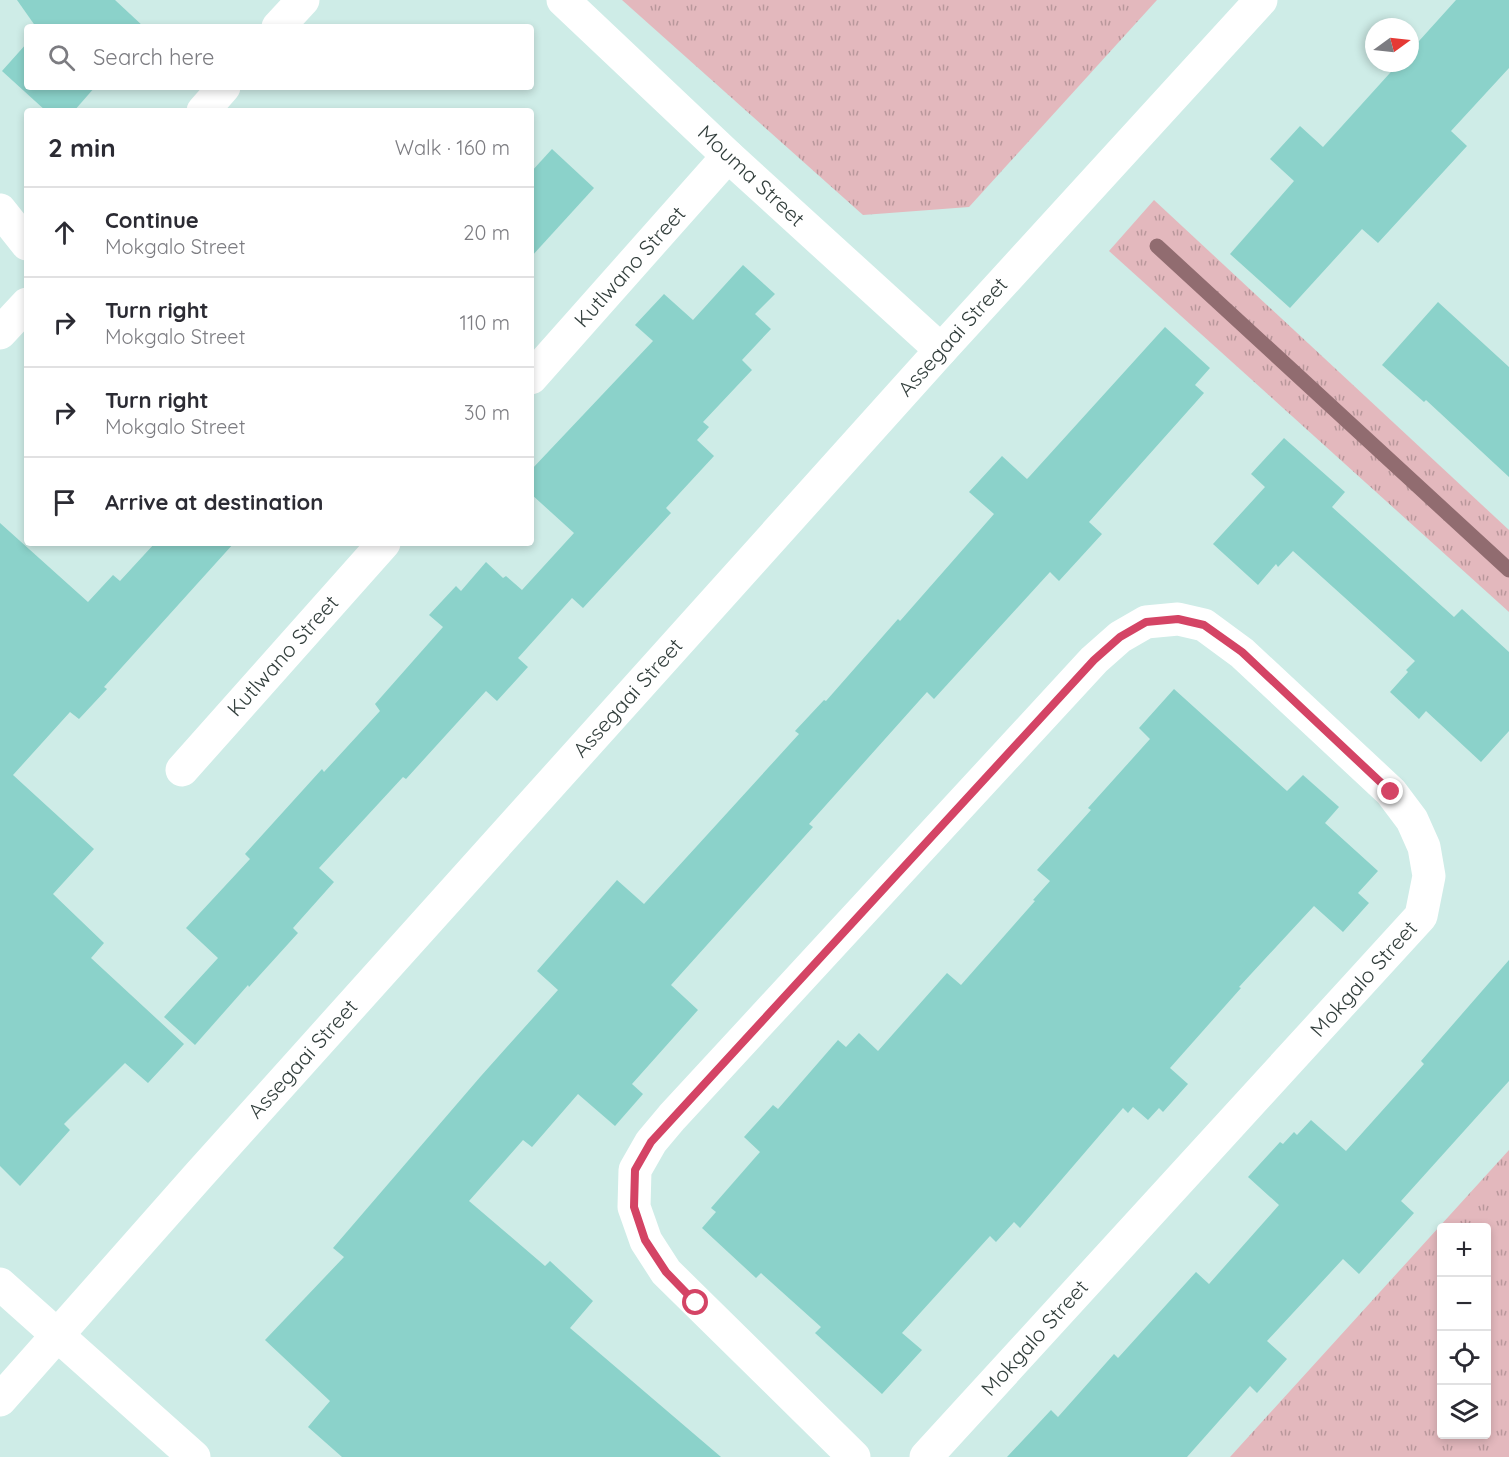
<!DOCTYPE html>
<meta charset="utf-8">
<style>
:root{--surface:#fff;--page:#f7f7f7;--text:#2b2b33;--muted:#7c7c81;--line:#e1e1e2}
body{margin:0;font-family:Quicksand,sans-serif;background:var(--page);color:var(--text)}
.controls{position:absolute;right:18px;bottom:18px;display:grid;overflow:hidden;border-radius:6px;box-shadow:0 3px 9px #0003}
.controls button{width:54px;height:54px;display:grid;place-items:center;padding:0;border:0;border-bottom:2px solid var(--line);background:var(--surface);color:var(--text);font:30px sans-serif}
.compass{position:absolute;left:1365px;top:18px;width:54px;height:54px;border-radius:50%;background:var(--surface);box-shadow:0 3px 9px #0003;rotate:75deg}
.stop{position:absolute;width:18px;height:18px;margin:-14px;border:4px solid #d44465;border-radius:50%;background:#fff}
.stop.end{background:#d44465;border-color:#fff;box-shadow:0 2px 6px #0008}
.list{margin:0;padding:0;list-style:none}
h2{display:flex;justify-content:space-between;align-items:center;height:78px;margin:0;padding:0 24px;font-size:26px}
h2 small{font-size:20px;font-weight:400;color:var(--muted)}
.list li{display:grid;grid-template-columns:39px 1fr auto;gap:18px;align-items:center;box-sizing:border-box;height:90px;padding:0 24px;border-top:2px solid var(--line)}
.list b{display:block;font-size:22px;white-space:nowrap}
.list p{margin:0;font-size:20px;white-space:nowrap;color:var(--muted)}
.list em{font-size:20px;font-style:normal;color:var(--muted)}
.icon{flex:none;width:33px;height:33px;fill:none;stroke:currentColor;stroke-width:2;stroke-linecap:round;stroke-linejoin:round}
.map{position:relative;flex:none;width:1509px;height:1457px;overflow:hidden}
.search{position:absolute;background:var(--surface);box-shadow:0 3px 9px #0003;left:24px;top:24px;width:510px;height:66px;display:flex;align-items:center;gap:15px;box-sizing:border-box;padding:0 21px;border-radius:6px;color:var(--muted);font-size:22px}
.panel{position:absolute;background:var(--surface);box-shadow:0 3px 9px #0003;left:24px;top:108px;width:510px;height:438px;border-radius:6px}
.map>svg:first-child{display:block}
</style>
<div class="map">
<svg width="1509" height="1457" viewBox="0 0 1509 1457">
<defs>
<pattern id="grass-tufts" width="24" height="20" patternUnits="userSpaceOnUse" patternTransform="scale(1.5)"><rect width="24" height="20" fill="#e3b8bd"/><path d="M3 7l-1-3M5 7V3M7 7l1-3M15 17l-1-3M17 17v-4M19 17l1-3" fill="none" stroke="#b9979b"/></pattern>
</defs>
<rect width="100%" height="100%" fill="#ceece7"/>
<g fill="url(#grass-tufts)" fill-rule="evenodd">
<polygon points="622,0 1157,0 969,207 863,215"/>
<polygon points="1154,200 1509,530 1509,612 1109,251"/>
<path d="M1509 1150V1457H1230ZM1442 1228H1486V1434H1442Z"/>
</g>
<g fill="none" stroke-linecap="round" stroke-linejoin="round">
<polyline stroke="#916c70" stroke-width="15" points="1157,246 1509,570"/>
</g>
<g fill="#8bd2ca">
<polygon points="17,0 115,0 144,27 36,27"/>
<polygon points="1456,0 1509,0 1509,68 1451,131 1467,146 1378,243 1362,229 1290,308 1230,254 1294,181 1270,159 1300,126 1323,147 1399,63 1410,63 1410,51"/>
<polygon points="27,43 27,87 95,87 74,111 46,111 2,71"/>
<polygon points="552,149 594,188 531,257 531,172"/>
<polygon points="743,265 775,294 755,314 771,329 742,360 752,370 703,422 709,427 697,440 714,456 666,508 671,513 583,608 572,598 518,658 528,667 497,701 486,691 406,779 403,777 319,868 334,882 293,928 298,933 249,987 248,985 195,1045 164,1017 218,958 186,928 250,859 245,854 322,769 324,772 380,711 375,704 443,627 429,615 456,586 461,591 486,562 503,578 506,576 522,590 574,533 531,494 531,470 653,341 635,325 664,294 693,320"/>
<polygon points="1438,302 1509,367 1509,477 1426,400 1424,402 1382,365"/>
<polygon points="1165,327 1210,368 1195,385 1204,393 1089,522 1102,534 1059,581 1050,572 934,699 927,692 809,824 813,827 671,985 698,1010 632,1084 643,1094 615,1126 578,1094 532,1147 523,1140 469,1201 545,1266 550,1261 593,1301 570,1328 721,1457 342,1457 308,1427 330,1401 265,1340 344,1257 333,1248 481,1076 558,990 537,971 617,880 644,904 799,734 795,731 824,700 826,701 898,619 900,621 994,514 969,492 1002,456 1027,479 1029,477"/>
<polygon points="1284,438 1345,492 1332,507 1454,617 1462,609 1509,652 1509,731 1481,762 1426,711 1419,719 1390,692 1408,672 1406,670 1415,661 1293,551 1278,567 1276,564 1258,585 1213,544 1265,487 1251,474"/>
<polygon points="0,523 88,602 113,575 120,581 155,543 234,543 104,687 107,689 79,719 70,712 13,775 94,849 53,894 104,943 91,958 184,1044 148,1083 125,1063 64,1124 70,1130 20,1186 0,1166"/>
<polygon points="1174,689 1287,791 1303,775 1339,807 1325,823 1378,871 1358,893 1369,903 1343,932 1314,906 1239,987 1241,988 1170,1068 1188,1084 1163,1112 1159,1108 1148,1120 1133,1107 1128,1113 1123,1108 1020,1228 1014,1222 996,1242 990,1236 902,1333 922,1350 882,1394 815,1333 821,1327 761,1273 756,1278 702,1228 716,1212 711,1208 760,1152 744,1137 773,1105 778,1109 838,1040 846,1047 859,1033 878,1051 947,973 961,985 1035,901 1033,900 1050,881 1037,870 1091,810 1088,808 1150,739 1139,728"/>
<polygon points="1509,960 1509,1081 1401,1201 1414,1213 1359,1274 1343,1259 1267,1341 1287,1359 1257,1393 1250,1386 1187,1457 1007,1457 1051,1410 1058,1417 1114,1354 1118,1358 1196,1272 1209,1284 1279,1205 1248,1177 1280,1142 1283,1144 1294,1132 1297,1135 1311,1120 1346,1151 1424,1064 1421,1061"/>
</g>
<g fill="none" stroke-linecap="round" stroke-linejoin="round">
<g stroke="#fff" stroke-width="33">
<polyline points="563,0 728,156 941,350"/>
<polyline points="278,27 303,0"/>
<polyline points="203,111 224,87"/>
<polyline points="0,210 27,244"/>
<polyline points="0,333 27,304"/>
<polyline points="531,378 728,156"/>
<polyline points="182,770 384,543"/>
<polyline points="0,1284 194,1457"/>
<polyline points="0,1400 199,1175 941,350 1261,0"/>
<polyline points="854,1457 666,1272 646,1241 634,1207 635,1170 651,1142 672,1117 1094,660 1120,637 1146,622 1178,619 1204,625 1242,653 1391,792 1412,820 1424,847 1429,876 1421,916 926,1457"/>
</g>
</g>
<g fill="none" stroke-linecap="round" stroke-linejoin="round">
<polyline stroke="#d44465" stroke-width="8" points="696,1303 666,1272 645,1240 634,1207 635,1170 651,1142 1094,660 1120,637 1146,622 1178,619 1204,625 1242,652 1391,792"/>
</g>
<g text-anchor="middle" stroke-width="5" stroke-linejoin="round" paint-order="stroke">
<g font-size="21" fill="#333f3d" stroke="#fff">
<text transform="translate(751 176) rotate(43)" y="7">Mouma Street</text>
<text transform="translate(630 267) rotate(-48)" y="7">Kutlwano Street</text>
<text transform="translate(953 337) rotate(-48)" y="7">Assegaai Street</text>
<text transform="translate(283 656) rotate(-48)" y="7">Kutlwano Street</text>
<text transform="translate(628 698) rotate(-48)" y="7">Assegaai Street</text>
<text transform="translate(1364 979) rotate(-48)" y="7">Mokgalo Street</text>
<text transform="translate(303 1059) rotate(-48)" y="7">Assegaai Street</text>
<text transform="translate(1035 1338) rotate(-48)" y="7">Mokgalo Street</text>
</g>
</g>
</svg>
<div class="controls">
<button>+</button>
<button>−</button>
<button><svg class="icon" aria-label="locate" viewBox="0 0 24 24"><circle cx="12" cy="12" r="6"/><path d="M12 2v4M12 18v4M2 12h4M18 12h4"/></svg></button>
<button><svg class="icon" aria-label="layers" viewBox="0 0 24 24"><path d="M12 4l9 5-9 5-9-5zM3 14l9 5 9-5"/></svg></button>
</div>
<svg class="compass" viewBox="-18 -18 36 36"><path d="M0-13l5 13h-10z" fill="#e53935"/><path d="M0 13l5-13h-10z" fill="#7c7c81"/></svg>
<div class="stop" style="left:696px;top:1303px"></div>
<div class="stop end" style="left:1391px;top:792px"></div>
<div class="search"><svg class="icon" aria-label="search" viewBox="0 0 24 24"><circle cx="10" cy="10" r="6"/><path d="M15 15l6 6"/></svg>Search here</div>
<section class="panel">
<h2>2 min<small>Walk · 160 m</small></h2>
<ul class="list">
<li><svg class="icon" aria-label="ahead" viewBox="0 0 24 24"><path d="M12 20V5M6 11l6-6 6 6"/></svg><div><b>Continue</b><p>Mokgalo Street</p></div><em>20 m</em></li>
<li><svg class="icon" aria-label="right" viewBox="0 0 24 24"><path d="M7 20v-9h11M14 6l5 5-5 5"/></svg><div><b>Turn right</b><p>Mokgalo Street</p></div><em>110 m</em></li>
<li><svg class="icon" aria-label="right" viewBox="0 0 24 24"><path d="M7 20v-9h11M14 6l5 5-5 5"/></svg><div><b>Turn right</b><p>Mokgalo Street</p></div><em>30 m</em></li>
<li><svg class="icon" aria-label="arrive" viewBox="0 0 24 24"><path d="M6 21V4h12l-3 4 3 4H6"/></svg><div><b>Arrive at destination</b></div></li>
</ul>
</section>
</div>
